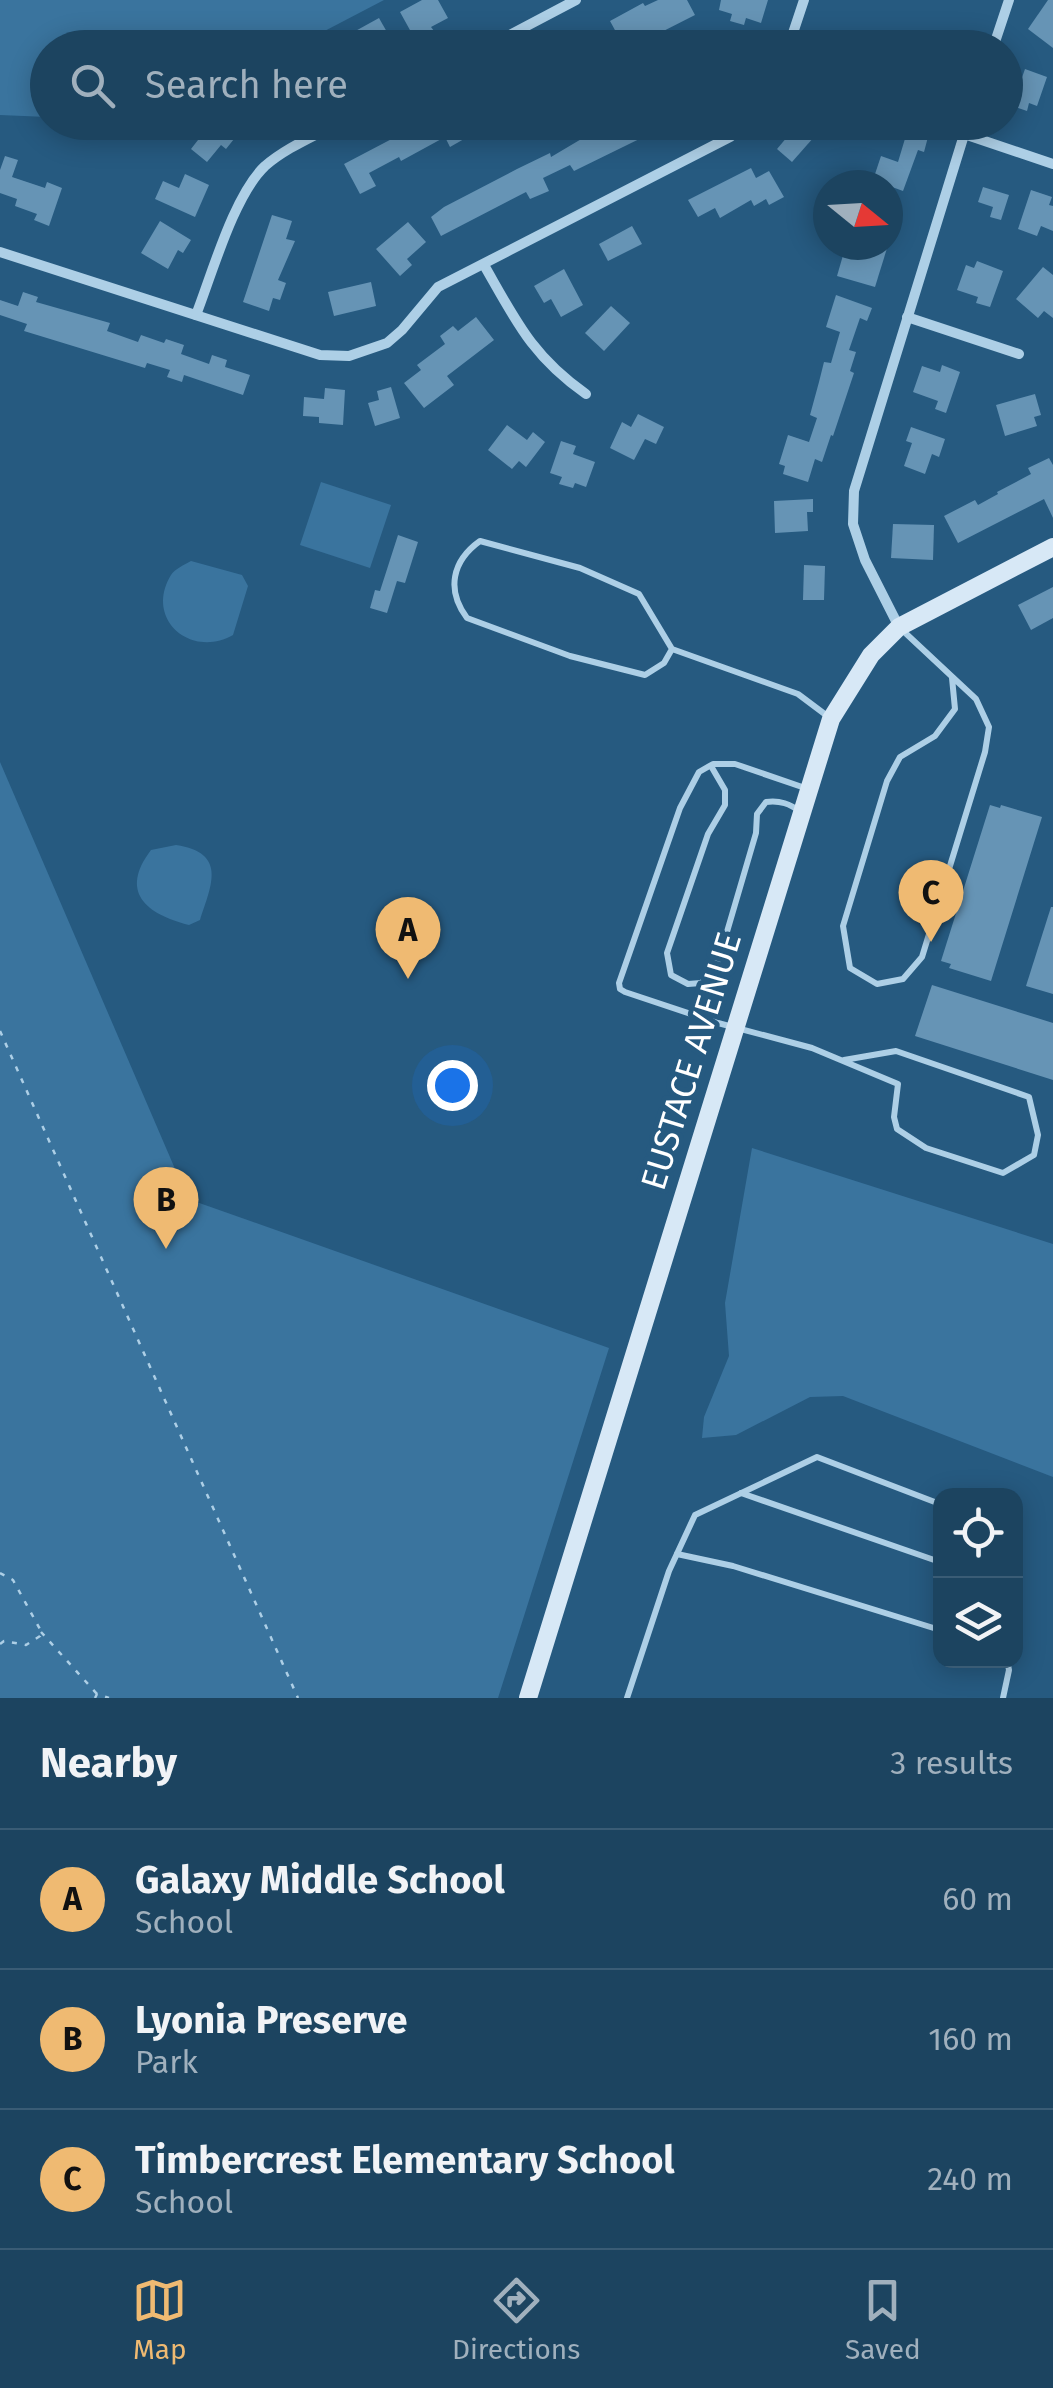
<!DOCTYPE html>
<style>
:root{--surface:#1c4460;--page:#254b66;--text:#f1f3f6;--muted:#a0b0bd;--line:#3a5c75;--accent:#efba72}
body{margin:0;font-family:"Fira Sans",sans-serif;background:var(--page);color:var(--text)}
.controls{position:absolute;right:30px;bottom:30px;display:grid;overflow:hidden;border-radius:20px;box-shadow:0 5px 25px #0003}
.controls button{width:90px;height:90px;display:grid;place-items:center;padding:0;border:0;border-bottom:2px solid var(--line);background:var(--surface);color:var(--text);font:50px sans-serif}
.compass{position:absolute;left:813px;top:170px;width:90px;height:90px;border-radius:50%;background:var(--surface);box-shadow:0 5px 25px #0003;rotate:108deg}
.you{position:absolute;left:452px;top:1085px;width:35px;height:35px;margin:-25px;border:8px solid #fff;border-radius:50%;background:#1a73e8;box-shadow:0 0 0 15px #1a73e833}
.badge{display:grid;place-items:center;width:65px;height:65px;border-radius:50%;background:var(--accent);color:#111;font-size:32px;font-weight:700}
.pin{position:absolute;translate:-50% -82px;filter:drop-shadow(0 2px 5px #0008)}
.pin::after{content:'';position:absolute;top:52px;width:35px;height:30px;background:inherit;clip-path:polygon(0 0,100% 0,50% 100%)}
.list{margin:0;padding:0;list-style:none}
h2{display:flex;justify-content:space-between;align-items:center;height:130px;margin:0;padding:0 40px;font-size:42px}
h2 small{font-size:32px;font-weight:400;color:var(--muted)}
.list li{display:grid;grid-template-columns:65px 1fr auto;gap:30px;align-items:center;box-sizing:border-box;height:140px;padding:0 40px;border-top:2px solid var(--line)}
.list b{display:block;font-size:38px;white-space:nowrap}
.list p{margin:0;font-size:32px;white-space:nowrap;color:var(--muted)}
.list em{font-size:32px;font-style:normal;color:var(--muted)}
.icon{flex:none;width:55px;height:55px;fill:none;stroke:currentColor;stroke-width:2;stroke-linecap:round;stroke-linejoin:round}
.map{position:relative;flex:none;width:1053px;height:1698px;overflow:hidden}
.search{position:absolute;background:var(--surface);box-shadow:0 5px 25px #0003;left:30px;right:30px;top:30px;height:110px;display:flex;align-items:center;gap:25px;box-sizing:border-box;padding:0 35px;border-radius:55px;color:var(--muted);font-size:38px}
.sheet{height:550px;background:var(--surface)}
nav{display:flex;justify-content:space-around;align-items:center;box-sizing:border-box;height:140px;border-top:2px solid var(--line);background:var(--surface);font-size:28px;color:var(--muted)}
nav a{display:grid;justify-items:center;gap:5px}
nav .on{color:var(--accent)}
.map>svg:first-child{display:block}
</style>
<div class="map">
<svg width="1053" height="1698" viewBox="0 0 1053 1698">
<rect width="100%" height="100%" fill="#265a80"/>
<g fill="#3a749e">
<polygon points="0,0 384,0 294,47 48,48 47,117 0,115"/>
<polygon points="321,482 391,505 370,568 300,545"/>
<path d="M191 561 242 575 248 586 233 635C191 659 144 619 171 575 175 569 184 565 191 561Z"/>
<polygon points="0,762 188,1199 609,1348 498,1698 0,1698"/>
<path d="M176 845C227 853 212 884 200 920L189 925C146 914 119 892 151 850Z"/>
<polygon points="752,1148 1053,1244 1053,1477 843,1396 810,1397 736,1435 702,1438 704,1417 729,1356 725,1303"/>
</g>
<g fill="#6694b5">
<polygon points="422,0 438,0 448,18 431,27 434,31 416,41 400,12"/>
<polygon points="658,0 687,0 695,15 630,48 587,48 616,32 610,21 643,3 645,6"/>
<polygon points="721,0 768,0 761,23 746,18 744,25 730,21 732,14 719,10"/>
<polygon points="1048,0 1053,0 1053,48 1028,29"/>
<polygon points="379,18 396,48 358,48 350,34"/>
<polygon points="1025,69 1047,77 1037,106 1029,103 1027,111 1012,106"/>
<polygon points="212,122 224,122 238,134 226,149 221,145 207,162 191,149"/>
<polygon points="424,122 465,122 471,135 450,147 445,137 401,161 399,157 369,173 376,186 360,194 344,164"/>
<polygon points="610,122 674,122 574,171 570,165 543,178 549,191 530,199 526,192 441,236 431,217 444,207 517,169 550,153 551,157"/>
<polygon points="883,122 932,122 924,152 918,150 903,191 873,180 881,156 898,162 907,132"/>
<polygon points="799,123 814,137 792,162 777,149"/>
<polygon points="5,156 18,160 12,177 45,188 47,182 62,188 49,226 34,220 37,214 15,206 17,199 0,193 0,170"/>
<polygon points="751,168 756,178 769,171 784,197 769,205 766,199 754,206 751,200 720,218 715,208 698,217 688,200"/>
<polygon points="185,174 209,185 195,217 155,199 163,181 179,188"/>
<polygon points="983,187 1009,195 1001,220 990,217 993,207 978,202"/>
<polygon points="1031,190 1052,197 1049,205 1053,206 1053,231 1041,226 1037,236 1018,229"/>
<polygon points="272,215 292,221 286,239 295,241 278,280 286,283 280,300 273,298 269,311 243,302"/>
<polygon points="160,221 191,240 183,253 178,250 168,269 141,253"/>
<polygon points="408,222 426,242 407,259 412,265 400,276 376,249"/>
<polygon points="632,226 642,244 608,261 599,244"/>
<polygon points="846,245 888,245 875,287 837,276"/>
<polygon points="977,261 1003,271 990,307 976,303 978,297 957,290 966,265 974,268"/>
<polygon points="1043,267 1053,275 1053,318 1044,311 1038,318 1016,299"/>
<polygon points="564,269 583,305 561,317 551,299 544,303 534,286"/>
<polygon points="371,282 376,306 334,316 328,292"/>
<polygon points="23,292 38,297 36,302 110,323 107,331 138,342 141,335 164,343 166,339 184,345 181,354 209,364 212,355 227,360 225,367 250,375 243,395 184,375 182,382 167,377 170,370 147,363 145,368 24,331 27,324 0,315 0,300 18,306"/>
<polygon points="836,295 872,308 867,321 860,318 849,350 856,352 850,371 854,373 833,436 831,435 822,462 815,459 808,482 783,474 785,466 779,464 788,435 809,442 817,418 810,415 819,382 824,362 831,363 840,332 826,327"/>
<polygon points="611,306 630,323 604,351 585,333"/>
<polygon points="476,317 494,340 447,376 454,385 424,408 404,383 421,370 417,365 445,344 440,336 453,326 458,331"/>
<polygon points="942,365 960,372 946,413 935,409 938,401 913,392 922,366 940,372"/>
<polygon points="391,387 400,418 375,426 368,403 379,400 377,391"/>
<polygon points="325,388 345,390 343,425 319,423 319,417 303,416 304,397 324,399"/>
<polygon points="1035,394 1041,415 1034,417 1037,426 1005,436 996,405"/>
<polygon points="638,414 664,427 656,444 645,439 634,460 610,448 622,422 631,427"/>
<polygon points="507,425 527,440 533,432 545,442 526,467 519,461 512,469 488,450"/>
<polygon points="911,427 945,439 939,457 932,454 925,474 904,466 912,443 906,441"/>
<polygon points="561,441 576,446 573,454 595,462 586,487 575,483 573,488 559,484 562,477 550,473"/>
<polygon points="1049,458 1053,465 1053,518 1044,499 958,543 944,516 975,500 978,505 998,494 997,492 1031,474 1028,468"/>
<polygon points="813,499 813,512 807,512 808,531 775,533 774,501"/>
<polygon points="893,524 934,525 933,560 891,558"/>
<polygon points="398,535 418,542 405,583 397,581 387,613 370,608 375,590 380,591"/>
<polygon points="804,565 825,566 824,600 803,600"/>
<polygon points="1053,587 1053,618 1031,630 1018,605"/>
<polygon points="990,805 1000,808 1001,805 1042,817 991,981 949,968 951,964 941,961"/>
<polygon points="1051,907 1053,907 1053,994 1026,986"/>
<polygon points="932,985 1053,1023 1053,1080 915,1036"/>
</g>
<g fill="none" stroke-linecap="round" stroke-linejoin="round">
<g stroke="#adcfe6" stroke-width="2.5" stroke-dasharray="5 8" stroke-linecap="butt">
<polyline points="0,1031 298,1698"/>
<polyline points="0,1573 13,1580 41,1631 40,1636 26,1645 4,1641 0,1644"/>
<polyline points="41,1632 97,1694"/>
<polyline points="95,1698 97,1694 109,1698"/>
</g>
<g stroke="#adcfe6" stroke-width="6">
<polyline points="900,628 976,699 989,727 985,752 922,957 903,979 877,984 850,968 843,926 887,781 900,757 935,736 955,709 952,678"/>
<path d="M672 649 664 663 645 675 570 656 467 618C446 590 452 561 480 541L580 568 639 594 672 649 798 694 830 718"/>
<path d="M711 766 725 790V805L708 834 667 953 671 975 688 984 701 983 709 977 719 959 756 833 757 814 766 802C780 800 790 804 801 812"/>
<polyline points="808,789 735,764 713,764 699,772 680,808 619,983 620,989 625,992 718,1023 812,1048 898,1084 894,1117 897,1129 926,1148 1003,1173 1034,1155 1038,1135 1029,1097 896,1051 844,1060"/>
<polyline points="741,1493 940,1562"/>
<polyline points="677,1554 733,1566 940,1630"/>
<polyline points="627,1698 669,1571 695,1515 817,1457 940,1504"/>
<polyline points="1003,1698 1009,1670 1007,1660"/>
</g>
<g stroke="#adcfe6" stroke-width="10">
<polyline points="485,48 576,0"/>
<polyline points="788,48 804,0"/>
<polyline points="993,48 1009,0"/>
<polyline points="964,134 1053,164"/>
<polyline points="0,252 320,355 349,356 387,343 402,330 438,287 730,137 749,122"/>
<path d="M484 265C516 321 532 356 586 394"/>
<path d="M196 315C212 274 234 195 265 166 287 147 315 136 340 122"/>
<polyline points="907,317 1019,354"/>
<polyline points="899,627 865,560 853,524 854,491 968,122"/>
</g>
<polyline stroke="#d7e8f6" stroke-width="18" points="528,1698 831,719 871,655 899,627 1053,547"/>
</g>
<g text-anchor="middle" stroke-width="10" stroke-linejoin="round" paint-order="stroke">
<g font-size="35" fill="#fff" stroke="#265a80">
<text transform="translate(691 1061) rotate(-73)" y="12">EUSTACE AVENUE</text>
</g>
</g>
</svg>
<div class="controls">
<button><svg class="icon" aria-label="locate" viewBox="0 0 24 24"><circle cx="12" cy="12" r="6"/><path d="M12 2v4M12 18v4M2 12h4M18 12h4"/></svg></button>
<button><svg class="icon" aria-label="layers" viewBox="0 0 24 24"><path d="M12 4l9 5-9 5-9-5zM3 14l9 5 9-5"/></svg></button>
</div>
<svg class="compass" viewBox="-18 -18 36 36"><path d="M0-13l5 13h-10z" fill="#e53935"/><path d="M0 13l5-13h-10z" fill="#a0b0bd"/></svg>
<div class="you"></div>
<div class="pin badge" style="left:408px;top:979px">A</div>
<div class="pin badge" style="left:166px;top:1249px">B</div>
<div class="pin badge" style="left:931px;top:942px">C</div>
<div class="search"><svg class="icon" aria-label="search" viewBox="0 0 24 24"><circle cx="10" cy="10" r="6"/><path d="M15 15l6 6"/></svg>Search here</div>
</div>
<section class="sheet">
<h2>Nearby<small>3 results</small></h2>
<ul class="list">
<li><span class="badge">A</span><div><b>Galaxy Middle School</b><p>School</p></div><em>60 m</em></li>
<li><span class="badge">B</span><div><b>Lyonia Preserve</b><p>Park</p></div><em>160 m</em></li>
<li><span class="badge">C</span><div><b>Timbercrest Elementary School</b><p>School</p></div><em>240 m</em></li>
</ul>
</section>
<nav>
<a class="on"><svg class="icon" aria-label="map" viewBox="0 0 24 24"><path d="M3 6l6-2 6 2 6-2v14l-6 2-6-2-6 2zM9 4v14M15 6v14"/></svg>Map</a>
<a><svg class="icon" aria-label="directions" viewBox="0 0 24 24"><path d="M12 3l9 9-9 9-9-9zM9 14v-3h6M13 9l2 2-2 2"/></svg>Directions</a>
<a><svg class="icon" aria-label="saved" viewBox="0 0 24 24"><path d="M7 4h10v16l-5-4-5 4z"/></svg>Saved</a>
</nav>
